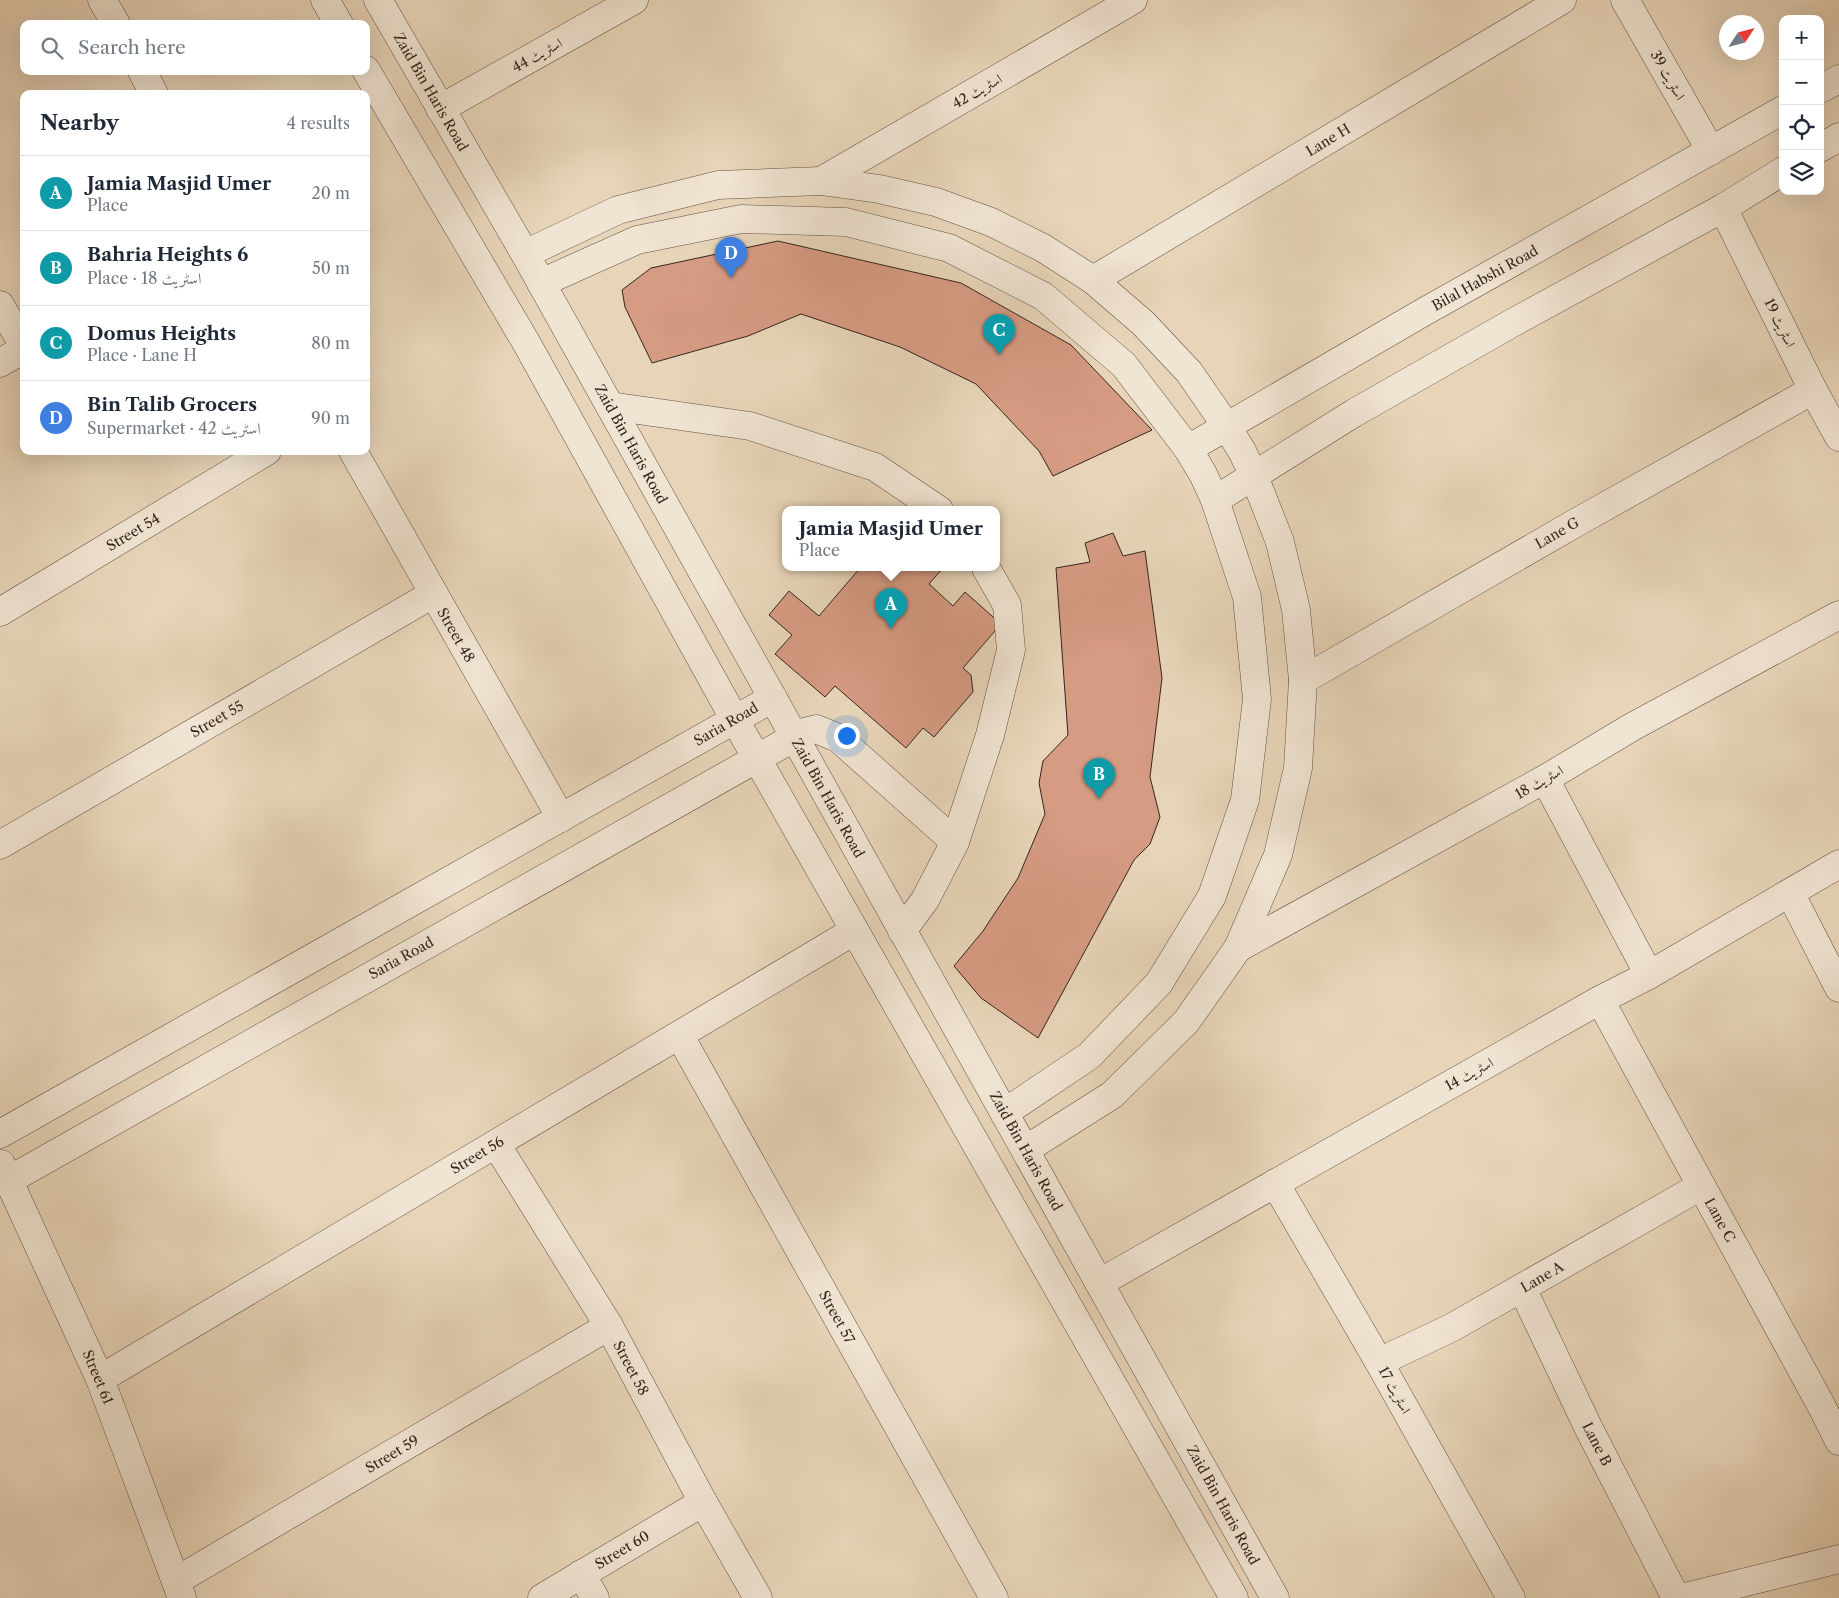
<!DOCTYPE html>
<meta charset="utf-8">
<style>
:root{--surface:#fff;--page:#f6f6f7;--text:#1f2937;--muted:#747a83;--line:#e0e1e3;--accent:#1a73e8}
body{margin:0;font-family:"Libre Caslon Text",Amiri,serif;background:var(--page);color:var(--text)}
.controls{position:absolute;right:15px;top:15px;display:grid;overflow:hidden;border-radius:10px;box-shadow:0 5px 20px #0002}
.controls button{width:45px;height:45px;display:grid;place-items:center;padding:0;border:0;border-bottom:1px solid var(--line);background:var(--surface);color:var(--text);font:25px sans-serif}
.compass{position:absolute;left:1719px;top:15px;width:45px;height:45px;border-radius:50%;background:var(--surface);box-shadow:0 5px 20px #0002;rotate:54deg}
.you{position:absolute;left:846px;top:735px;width:18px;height:18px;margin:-12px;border:4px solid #fff;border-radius:50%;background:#1a73e8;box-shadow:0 0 0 8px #1a73e833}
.badge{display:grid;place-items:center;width:32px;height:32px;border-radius:50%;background:var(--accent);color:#fff;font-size:16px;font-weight:700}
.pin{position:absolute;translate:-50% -41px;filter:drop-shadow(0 1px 2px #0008)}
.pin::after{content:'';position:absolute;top:26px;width:18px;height:15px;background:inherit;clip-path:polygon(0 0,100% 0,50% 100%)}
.popup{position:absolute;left:782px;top:506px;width:218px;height:65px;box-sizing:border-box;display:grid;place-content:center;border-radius:10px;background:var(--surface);filter:drop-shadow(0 1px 4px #0005);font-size:16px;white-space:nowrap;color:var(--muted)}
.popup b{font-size:19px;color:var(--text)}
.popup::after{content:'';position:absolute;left:50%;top:100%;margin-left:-10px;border:10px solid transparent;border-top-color:var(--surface)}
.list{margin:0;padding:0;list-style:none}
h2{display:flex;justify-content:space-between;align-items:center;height:65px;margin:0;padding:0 20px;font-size:21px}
h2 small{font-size:16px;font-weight:400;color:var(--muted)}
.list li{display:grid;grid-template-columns:32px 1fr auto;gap:15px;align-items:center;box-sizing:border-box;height:75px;padding:0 20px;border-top:1px solid var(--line)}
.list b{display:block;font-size:19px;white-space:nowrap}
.list p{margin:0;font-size:16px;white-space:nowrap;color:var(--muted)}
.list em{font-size:16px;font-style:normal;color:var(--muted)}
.icon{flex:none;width:28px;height:28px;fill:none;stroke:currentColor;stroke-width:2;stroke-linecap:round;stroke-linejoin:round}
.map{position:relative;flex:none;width:1839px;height:1598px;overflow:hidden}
.search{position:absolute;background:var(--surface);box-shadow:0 5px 20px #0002;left:20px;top:20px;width:350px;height:55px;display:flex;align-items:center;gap:12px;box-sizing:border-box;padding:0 18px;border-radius:10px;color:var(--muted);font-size:19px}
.panel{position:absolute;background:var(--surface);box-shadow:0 5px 20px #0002;left:20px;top:90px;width:350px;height:365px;border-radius:10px}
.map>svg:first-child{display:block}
</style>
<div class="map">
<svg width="1839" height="1598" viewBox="0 0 1839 1598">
<rect width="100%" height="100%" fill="#e8d5b9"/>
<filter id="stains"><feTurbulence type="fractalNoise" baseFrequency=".004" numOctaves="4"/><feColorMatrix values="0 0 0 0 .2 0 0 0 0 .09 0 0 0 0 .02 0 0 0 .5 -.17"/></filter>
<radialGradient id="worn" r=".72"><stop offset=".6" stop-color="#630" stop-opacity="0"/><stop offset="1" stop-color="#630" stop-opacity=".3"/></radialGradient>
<g fill="#d69b83" stroke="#34261f">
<polygon points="778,241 961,283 1071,345 1152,430 1053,476 1039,451 976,384 900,347 801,314 748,336 652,363 625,307 622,290 651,268"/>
<polygon points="1113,533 1123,556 1145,551 1162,678 1150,777 1160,817 1150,844 1134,860 1038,1038 981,998 954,966 983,931 1018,878 1045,814 1039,783 1043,761 1068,735 1056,568 1090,562 1085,543"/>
<polygon points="860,568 943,568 929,584 953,606 965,592 1001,624 963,668 971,675 973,692 934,737 923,728 906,748 835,686 825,697 775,654 792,635 769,615 789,591 819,616"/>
</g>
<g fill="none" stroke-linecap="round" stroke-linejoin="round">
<g stroke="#615246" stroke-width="29">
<g id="minor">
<polyline points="102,0 116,24"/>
<polyline points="325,0 339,24"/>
<polyline points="378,0 525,254 1275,1598"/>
<polyline points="1625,0 1711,151"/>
<polyline points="366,70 527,344 735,720 1234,1598"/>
<polyline points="142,71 154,94"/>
<polyline points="1820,89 1839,79"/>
<polyline points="440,109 634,0"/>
<polyline points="1820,148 1839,137"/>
<polyline points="821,181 1133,0"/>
<polyline points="1723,208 1813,390 1839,437"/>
<polyline points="525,254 618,210 718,185 821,181 879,189 936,202 991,222 1043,248 1093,280 1143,323 1189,372 1227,427 1242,451 1254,476 1280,542 1296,610 1303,680 1298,768 1278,855 1238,948 1186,1022 1112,1095 1025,1150"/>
<polyline points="1093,280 1562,0"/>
<polyline points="541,283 637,240 741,219 846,222 949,248 1043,296 1124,365 1188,449 1203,474 1215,500 1247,597 1257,699 1245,800 1212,896 1159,983 1089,1056 1004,1113"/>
<polyline points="0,305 24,346"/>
<polyline points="0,363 24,349"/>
<polyline points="610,406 750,426 875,467 939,510"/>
<polyline points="1188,449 1422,313 1783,110"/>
<polyline points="353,451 561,818"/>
<polyline points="1215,500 1354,413 1514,322 1723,208 1783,171"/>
<polyline points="0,612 267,451"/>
<polyline points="1303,680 1579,521 1813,390"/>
<polyline points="1545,779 1649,975"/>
<polyline points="0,845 433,594"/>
<polyline points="1790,893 1839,988"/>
<polyline points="902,931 925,900 955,842 990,735 1011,650 1007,605 986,568"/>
<polyline points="1238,948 1545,779 1632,727 1839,615"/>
<polyline points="1600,1000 1821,1405 1839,1441"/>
<polyline points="680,1036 994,1598"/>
<polyline points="0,1134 773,698"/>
<polyline points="496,1144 609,1326 703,1502 758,1598"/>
<polyline points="1,1164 100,1379 182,1598"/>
<polyline points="9,1180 804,732 816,729 838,738 955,842"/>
<polyline points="1275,1183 1379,1362 1511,1598"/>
<polyline points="1099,1283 1600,1000 1649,975 1839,864"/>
<polyline points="1522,1288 1589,1429 1676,1598"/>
<polyline points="1379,1362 1451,1328 1701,1186"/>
<polyline points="100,1379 854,931"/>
<polyline points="581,1574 595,1598"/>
<polyline points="176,1581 609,1326"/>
<polyline points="542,1598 703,1502"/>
<polyline points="1681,1598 1839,1559"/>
</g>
</g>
<use href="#minor" stroke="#f0e4d2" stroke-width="28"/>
</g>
<g text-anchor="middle" stroke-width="4.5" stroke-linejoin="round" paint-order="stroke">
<g font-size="14" fill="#34261f" stroke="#f0e4d2">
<text transform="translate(537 55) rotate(-29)" y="5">اسٹریٹ 44</text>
<text transform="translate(1668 75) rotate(60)" y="5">اسٹریٹ 39</text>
<text transform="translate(977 91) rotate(-30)" y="5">اسٹریٹ 42</text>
<text transform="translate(431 92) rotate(60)" y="5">Zaid Bin Haris Road</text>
<text transform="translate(1328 140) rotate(-31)" y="5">Lane H</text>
<text transform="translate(1485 278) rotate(-29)" y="5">Bilal Habshi Road</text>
<text transform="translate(1780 323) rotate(64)" y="5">اسٹریٹ 19</text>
<text transform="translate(631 444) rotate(61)" y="5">Zaid Bin Haris Road</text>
<text transform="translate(133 532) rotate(-31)" y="5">Street 54</text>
<text transform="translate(1557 533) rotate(-30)" y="5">Lane G</text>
<text transform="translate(456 635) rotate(60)" y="5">Street 48</text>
<text transform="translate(217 719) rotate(-30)" y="5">Street 55</text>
<text transform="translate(726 724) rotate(-30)" y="5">Saria Road</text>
<text transform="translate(1539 782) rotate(-30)" y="5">اسٹریٹ 18</text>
<text transform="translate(828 798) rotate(61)" y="5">Zaid Bin Haris Road</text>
<text transform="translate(401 958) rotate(-29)" y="5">Saria Road</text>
<text transform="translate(1469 1074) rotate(-29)" y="5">اسٹریٹ 14</text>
<text transform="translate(1026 1151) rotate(61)" y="5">Zaid Bin Haris Road</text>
<text transform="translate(477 1155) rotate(-31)" y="5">Street 56</text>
<text transform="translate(1720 1220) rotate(61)" y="5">Lane C</text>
<text transform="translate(1542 1277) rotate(-30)" y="5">Lane A</text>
<text transform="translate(837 1317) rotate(61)" y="5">Street 57</text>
<text transform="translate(631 1368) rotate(62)" y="5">Street 58</text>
<text transform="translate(98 1377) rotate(67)" y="5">Street 61</text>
<text transform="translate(1395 1390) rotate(61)" y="5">اسٹریٹ 17</text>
<text transform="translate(1597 1444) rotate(63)" y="5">Lane B</text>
<text transform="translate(392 1454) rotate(-31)" y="5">Street 59</text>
<text transform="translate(1223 1505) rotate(61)" y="5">Zaid Bin Haris Road</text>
<text transform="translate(622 1550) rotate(-31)" y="5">Street 60</text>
</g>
</g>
<rect width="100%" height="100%" filter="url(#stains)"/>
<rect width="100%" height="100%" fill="url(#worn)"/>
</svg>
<div class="controls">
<button>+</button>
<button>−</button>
<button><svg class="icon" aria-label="locate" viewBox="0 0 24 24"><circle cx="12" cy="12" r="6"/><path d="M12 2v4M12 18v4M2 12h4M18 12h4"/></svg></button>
<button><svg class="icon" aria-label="layers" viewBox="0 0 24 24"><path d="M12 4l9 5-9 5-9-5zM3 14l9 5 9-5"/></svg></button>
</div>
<svg class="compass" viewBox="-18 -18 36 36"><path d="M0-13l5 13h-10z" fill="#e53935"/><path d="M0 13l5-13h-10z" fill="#747a83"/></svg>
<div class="you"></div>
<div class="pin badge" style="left:891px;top:629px;background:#0f9aa8">A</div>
<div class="popup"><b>Jamia Masjid Umer</b>Place</div>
<div class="pin badge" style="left:1099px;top:799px;background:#0f9aa8">B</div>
<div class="pin badge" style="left:999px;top:355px;background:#0f9aa8">C</div>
<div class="pin badge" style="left:731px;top:278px;background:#3f7fe0">D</div>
<div class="search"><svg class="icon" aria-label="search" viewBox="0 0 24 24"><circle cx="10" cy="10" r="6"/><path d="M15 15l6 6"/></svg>Search here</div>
<section class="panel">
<h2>Nearby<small>4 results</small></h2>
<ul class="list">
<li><span class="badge" style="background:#0f9aa8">A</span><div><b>Jamia Masjid Umer</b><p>Place</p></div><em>20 m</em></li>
<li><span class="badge" style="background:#0f9aa8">B</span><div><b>Bahria Heights 6</b><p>Place · اسٹریٹ 18</p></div><em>50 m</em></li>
<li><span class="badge" style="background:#0f9aa8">C</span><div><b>Domus Heights</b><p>Place · Lane H</p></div><em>80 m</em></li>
<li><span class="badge" style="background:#3f7fe0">D</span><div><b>Bin Talib Grocers</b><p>Supermarket · اسٹریٹ 42</p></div><em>90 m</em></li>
</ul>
</section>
</div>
